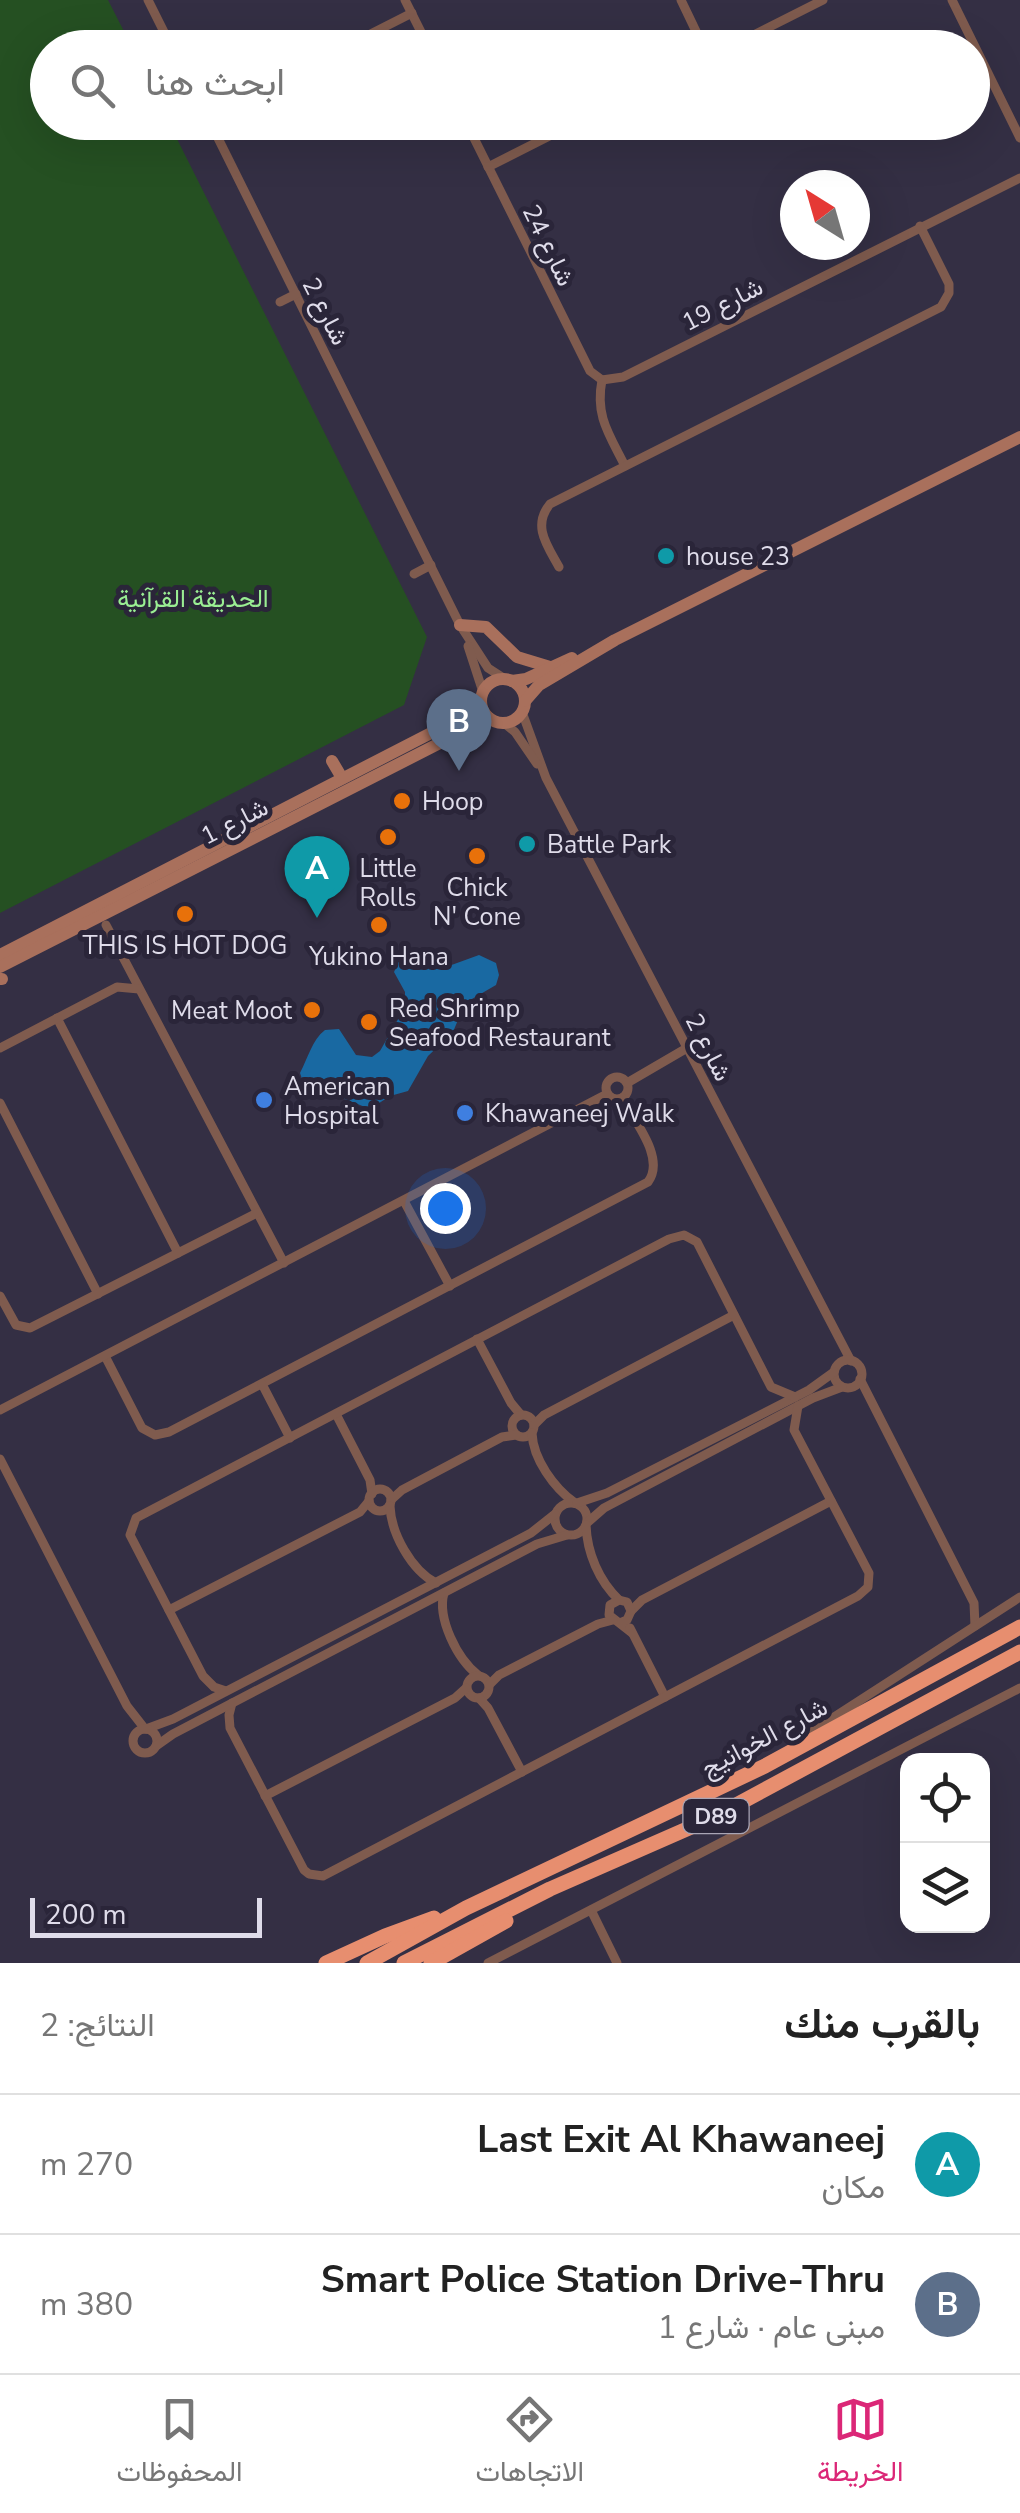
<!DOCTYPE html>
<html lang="ar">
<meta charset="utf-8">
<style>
:root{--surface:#fff;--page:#f2f2f2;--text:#222;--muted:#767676;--line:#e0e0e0;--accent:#db2777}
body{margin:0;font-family:"Nunito Sans",Vazirmatn,sans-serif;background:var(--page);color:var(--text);direction:rtl}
.controls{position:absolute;right:30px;bottom:30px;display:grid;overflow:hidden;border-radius:20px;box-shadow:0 10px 40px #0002}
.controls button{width:90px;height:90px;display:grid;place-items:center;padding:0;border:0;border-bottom:2px solid var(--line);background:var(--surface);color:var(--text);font:50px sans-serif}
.compass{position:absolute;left:780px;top:170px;width:90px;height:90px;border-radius:50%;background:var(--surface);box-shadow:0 10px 40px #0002;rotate:323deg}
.scale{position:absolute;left:30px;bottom:25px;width:232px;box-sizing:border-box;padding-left:10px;border:5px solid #dfdcea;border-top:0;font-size:28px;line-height:35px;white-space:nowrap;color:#dfdcea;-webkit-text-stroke:8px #2a2539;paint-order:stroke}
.you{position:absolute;left:445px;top:1208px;width:35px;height:35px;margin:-25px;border:8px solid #fff;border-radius:50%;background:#1a73e8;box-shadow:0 0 0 15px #1a73e833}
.badge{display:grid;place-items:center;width:65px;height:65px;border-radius:50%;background:var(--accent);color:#fff;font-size:32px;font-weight:700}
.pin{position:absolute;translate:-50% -82px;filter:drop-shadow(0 2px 5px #0008)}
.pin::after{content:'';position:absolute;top:52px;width:35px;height:30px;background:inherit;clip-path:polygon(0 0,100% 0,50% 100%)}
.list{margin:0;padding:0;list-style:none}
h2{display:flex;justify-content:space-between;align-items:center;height:130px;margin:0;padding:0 40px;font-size:42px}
h2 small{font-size:32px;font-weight:400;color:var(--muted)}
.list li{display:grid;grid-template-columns:65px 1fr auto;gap:30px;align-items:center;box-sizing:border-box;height:140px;padding:0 40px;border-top:2px solid var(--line)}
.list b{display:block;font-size:38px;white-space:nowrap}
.list p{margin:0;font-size:32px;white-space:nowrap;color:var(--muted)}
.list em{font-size:32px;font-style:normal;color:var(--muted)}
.icon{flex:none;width:55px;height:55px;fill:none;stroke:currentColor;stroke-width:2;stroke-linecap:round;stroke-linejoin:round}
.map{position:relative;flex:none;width:1020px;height:1963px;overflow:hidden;direction:ltr}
.search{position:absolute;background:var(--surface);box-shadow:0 10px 40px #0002;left:30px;right:30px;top:30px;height:110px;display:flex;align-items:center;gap:25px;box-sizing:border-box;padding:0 35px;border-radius:55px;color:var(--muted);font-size:38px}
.sheet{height:410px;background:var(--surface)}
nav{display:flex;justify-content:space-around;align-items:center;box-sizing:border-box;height:140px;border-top:2px solid var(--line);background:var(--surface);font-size:28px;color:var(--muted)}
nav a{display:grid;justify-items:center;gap:5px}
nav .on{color:var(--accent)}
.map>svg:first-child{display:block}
</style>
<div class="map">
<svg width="1020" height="1963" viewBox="0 0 1020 1963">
<rect width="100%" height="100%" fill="#342f44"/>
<polygon fill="#255022" points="0,0 108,0 132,47 48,48 48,122 169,123 427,637 404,705 0,913"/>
<path fill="#1969a2" d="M479 955 496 963 499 975 496 985 465 1003 453 1032 428 1056 408 1091 390 1096 370 1109 335 1095 324 1096 304 1085 300 1073C308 1058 312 1040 325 1030L339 1029 356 1055 372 1057 380 1051 405 1007V992L394 972 400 959 416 956 446 967Z"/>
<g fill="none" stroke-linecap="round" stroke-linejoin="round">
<g stroke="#7f5b4e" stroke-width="9">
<polyline points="148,0 172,48"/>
<polyline points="405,0 429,48"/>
<polyline points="681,0 704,48"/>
<polyline points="952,0 1020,138"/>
<polyline points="343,48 412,13"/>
<polyline points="728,48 823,0"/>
<polyline points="210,122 460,625 488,668 505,679"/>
<polyline points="466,122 590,371 602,380"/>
<polyline points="488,167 577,122"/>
<polyline points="280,302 296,294"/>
<polyline points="602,380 623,377 1020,178"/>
<path d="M602 380C595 416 609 434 625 466"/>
<path d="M559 567C547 545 532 526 550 504L941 307 949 293V284L920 226"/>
<polyline points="414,574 431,565"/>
<polyline points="468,646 483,692"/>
<polyline points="522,712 546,778 851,1361"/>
<polyline points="504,723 515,732 537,764"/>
<polyline points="106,925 284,1263"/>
<polyline points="57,1018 178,1253"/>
<polyline points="0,1048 117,987 139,989"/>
<circle cx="617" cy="1088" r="11"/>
<polyline points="627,1083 687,1048"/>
<polyline points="0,1103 98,1294"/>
<polyline points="404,1201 450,1286"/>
<polyline points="0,1296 16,1325 30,1328 257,1213"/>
<polyline points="477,1339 511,1403 521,1415"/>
<path d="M105 1356 142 1428 155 1435 169 1432 648 1182C666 1158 634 1121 622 1098"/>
<circle cx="848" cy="1374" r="14"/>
<polyline points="860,1379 974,1603 975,1626"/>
<polyline points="262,1384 290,1438"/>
<polyline points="0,1410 607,1094"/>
<polyline points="336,1414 370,1480 372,1494"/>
<circle cx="523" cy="1426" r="11"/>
<polyline points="534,1425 544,1415 734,1315"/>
<path d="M532 1433C533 1459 554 1488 575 1503"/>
<polyline points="0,1459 127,1706 145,1729"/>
<circle cx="380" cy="1500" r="11"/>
<polyline points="391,1500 402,1490 502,1437 516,1435"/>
<circle cx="571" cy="1519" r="16"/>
<polyline points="577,1503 607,1493 809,1390 834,1372"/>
<path d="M390 1506C391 1533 411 1570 436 1583"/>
<polyline points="588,1522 604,1508 813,1398 842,1387"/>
<path d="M586 1525C587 1553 599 1581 619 1600"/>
<path d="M444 1593C437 1618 457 1659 478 1675"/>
<polyline points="169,1610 360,1512 369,1501"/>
<polyline points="631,1611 642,1600 831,1501"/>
<polyline points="620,1623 627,1620 631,1611 627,1602 619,1600 610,1605 609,1615 632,1633"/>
<polyline points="630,1628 665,1697"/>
<circle cx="478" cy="1687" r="11"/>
<polyline points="489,1685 499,1675 598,1624 613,1620"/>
<polyline points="226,1691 214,1687 203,1676 130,1535 136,1518 669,1239 684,1235 697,1242 771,1387 795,1397"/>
<polyline points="479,1698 488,1708 522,1772"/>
<polyline points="232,1703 229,1715 230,1728 304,1870 309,1874 323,1876 858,1596 868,1587 869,1573 794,1430 798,1406"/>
<polyline points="146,1729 173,1719 531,1533 555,1514"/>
<circle cx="145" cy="1741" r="12"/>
<polyline points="800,1739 1020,1597"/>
<polyline points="156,1746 173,1734 537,1544 567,1535"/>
<polyline points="265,1796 455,1698 466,1688"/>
<polyline points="591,1910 617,1963"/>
<polyline points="488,1963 1020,1688"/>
</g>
<g stroke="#a9705c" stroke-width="12">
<polyline points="460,625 486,627 517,657 550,667"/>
<circle cx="503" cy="701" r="22"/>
<polyline points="512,681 526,679 572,658"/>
<polyline points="525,701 539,685 615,640 1020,437"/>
<polyline points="332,761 342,778"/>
<polyline points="0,955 466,715 481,703"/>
<polyline points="0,967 489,718"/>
<polyline points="0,979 2,979"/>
</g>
<g stroke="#e78e6f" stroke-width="15">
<polyline points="326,1963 385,1936 434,1918"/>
<polyline points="367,1963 466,1908 765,1766 1020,1627"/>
<polyline points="404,1963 550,1889 712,1818 1020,1652"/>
<polyline points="431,1963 506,1921"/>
</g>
</g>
<g fill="#0f9aa8" stroke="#2a2539" stroke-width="4">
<circle cx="666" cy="556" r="10"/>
<circle cx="527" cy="844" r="10"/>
</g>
<g fill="#e8710a" stroke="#2a2539" stroke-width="4">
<circle cx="402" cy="801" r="10"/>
<circle cx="388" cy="837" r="10"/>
<circle cx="477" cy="856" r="10"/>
<circle cx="185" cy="914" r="10"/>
<circle cx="379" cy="925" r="10"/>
<circle cx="312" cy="1010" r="10"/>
<circle cx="369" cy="1022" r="10"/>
</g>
<g fill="#3f7fe0" stroke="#2a2539" stroke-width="4">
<circle cx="264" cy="1100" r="10"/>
<circle cx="465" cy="1113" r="10"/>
</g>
<g text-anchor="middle" stroke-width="10" stroke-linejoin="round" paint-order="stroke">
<rect fill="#2a2539" stroke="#a9a5b5" stroke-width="2.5" x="683.5" y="1799" width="65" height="34" rx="8"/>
<g font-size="22" font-weight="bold" fill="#dfdcea">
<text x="716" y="1824">D89</text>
</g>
<g font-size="25" fill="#dfdcea" stroke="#2a2539">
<text transform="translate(549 245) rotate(64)" y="9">شارع 24</text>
<text transform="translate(722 304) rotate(-27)" y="9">شارع 19</text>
<text transform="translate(326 311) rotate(63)" y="9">شارع 2</text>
<text transform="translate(234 821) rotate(-27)" y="9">شارع 1</text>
<text transform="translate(709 1047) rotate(63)" y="9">شارع 2</text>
<text transform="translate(764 1737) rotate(-28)" y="9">شارع الخوانيج</text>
</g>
<g font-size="25" fill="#dfdcea" stroke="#2a2539" text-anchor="start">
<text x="686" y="565">house 23</text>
<text x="422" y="810">Hoop</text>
<text x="547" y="853">Battle Park</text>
<text x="388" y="877" text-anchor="middle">Little<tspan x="388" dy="29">Rolls</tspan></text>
<text x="477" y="896" text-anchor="middle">Chick<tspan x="477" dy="29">N' Cone</tspan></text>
<text x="185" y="954" text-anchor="middle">THIS IS HOT DOG</text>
<text x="379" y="965" text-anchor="middle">Yukino Hana</text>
<text x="389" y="1017">Red Shrimp<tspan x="389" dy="29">Seafood Restaurant</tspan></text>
<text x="292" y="1019" text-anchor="end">Meat Moot</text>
<text x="284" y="1095">American<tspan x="284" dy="29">Hospital</tspan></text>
<text x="485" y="1122">Khawaneej Walk</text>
</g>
<g font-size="25" fill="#9aee93" stroke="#2a2539">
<text x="193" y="607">الحديقة القرآنية</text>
</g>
</g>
</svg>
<div class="controls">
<button><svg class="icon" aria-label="locate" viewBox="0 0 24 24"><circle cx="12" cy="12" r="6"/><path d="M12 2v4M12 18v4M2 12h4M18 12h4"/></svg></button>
<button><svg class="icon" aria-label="layers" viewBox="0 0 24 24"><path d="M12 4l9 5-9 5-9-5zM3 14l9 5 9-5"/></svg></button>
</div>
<svg class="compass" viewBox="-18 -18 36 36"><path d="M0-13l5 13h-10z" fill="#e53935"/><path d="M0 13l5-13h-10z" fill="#767676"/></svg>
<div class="scale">200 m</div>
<div class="you"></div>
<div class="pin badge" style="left:317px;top:918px;background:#0f9aa8">A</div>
<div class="pin badge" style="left:459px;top:771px;background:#5c6f8a">B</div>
<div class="search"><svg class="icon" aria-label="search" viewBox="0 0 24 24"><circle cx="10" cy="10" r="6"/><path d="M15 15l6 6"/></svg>ابحث هنا</div>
</div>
<section class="sheet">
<h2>بالقرب منك<small>النتائج: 2</small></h2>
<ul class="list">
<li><span class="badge" style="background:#0f9aa8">A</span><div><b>Last Exit Al Khawaneej</b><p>مكان</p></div><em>270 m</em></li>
<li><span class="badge" style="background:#5c6f8a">B</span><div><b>Smart Police Station Drive-Thru</b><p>مبنى عام · شارع 1</p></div><em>380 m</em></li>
</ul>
</section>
<nav>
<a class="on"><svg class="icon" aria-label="map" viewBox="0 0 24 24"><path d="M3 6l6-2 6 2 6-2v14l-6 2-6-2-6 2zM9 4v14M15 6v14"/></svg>الخريطة</a>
<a><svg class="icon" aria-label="directions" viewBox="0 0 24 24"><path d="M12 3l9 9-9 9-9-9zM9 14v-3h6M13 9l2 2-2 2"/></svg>الاتجاهات</a>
<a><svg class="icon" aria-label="saved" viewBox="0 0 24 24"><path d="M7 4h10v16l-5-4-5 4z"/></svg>المحفوظات</a>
</nav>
